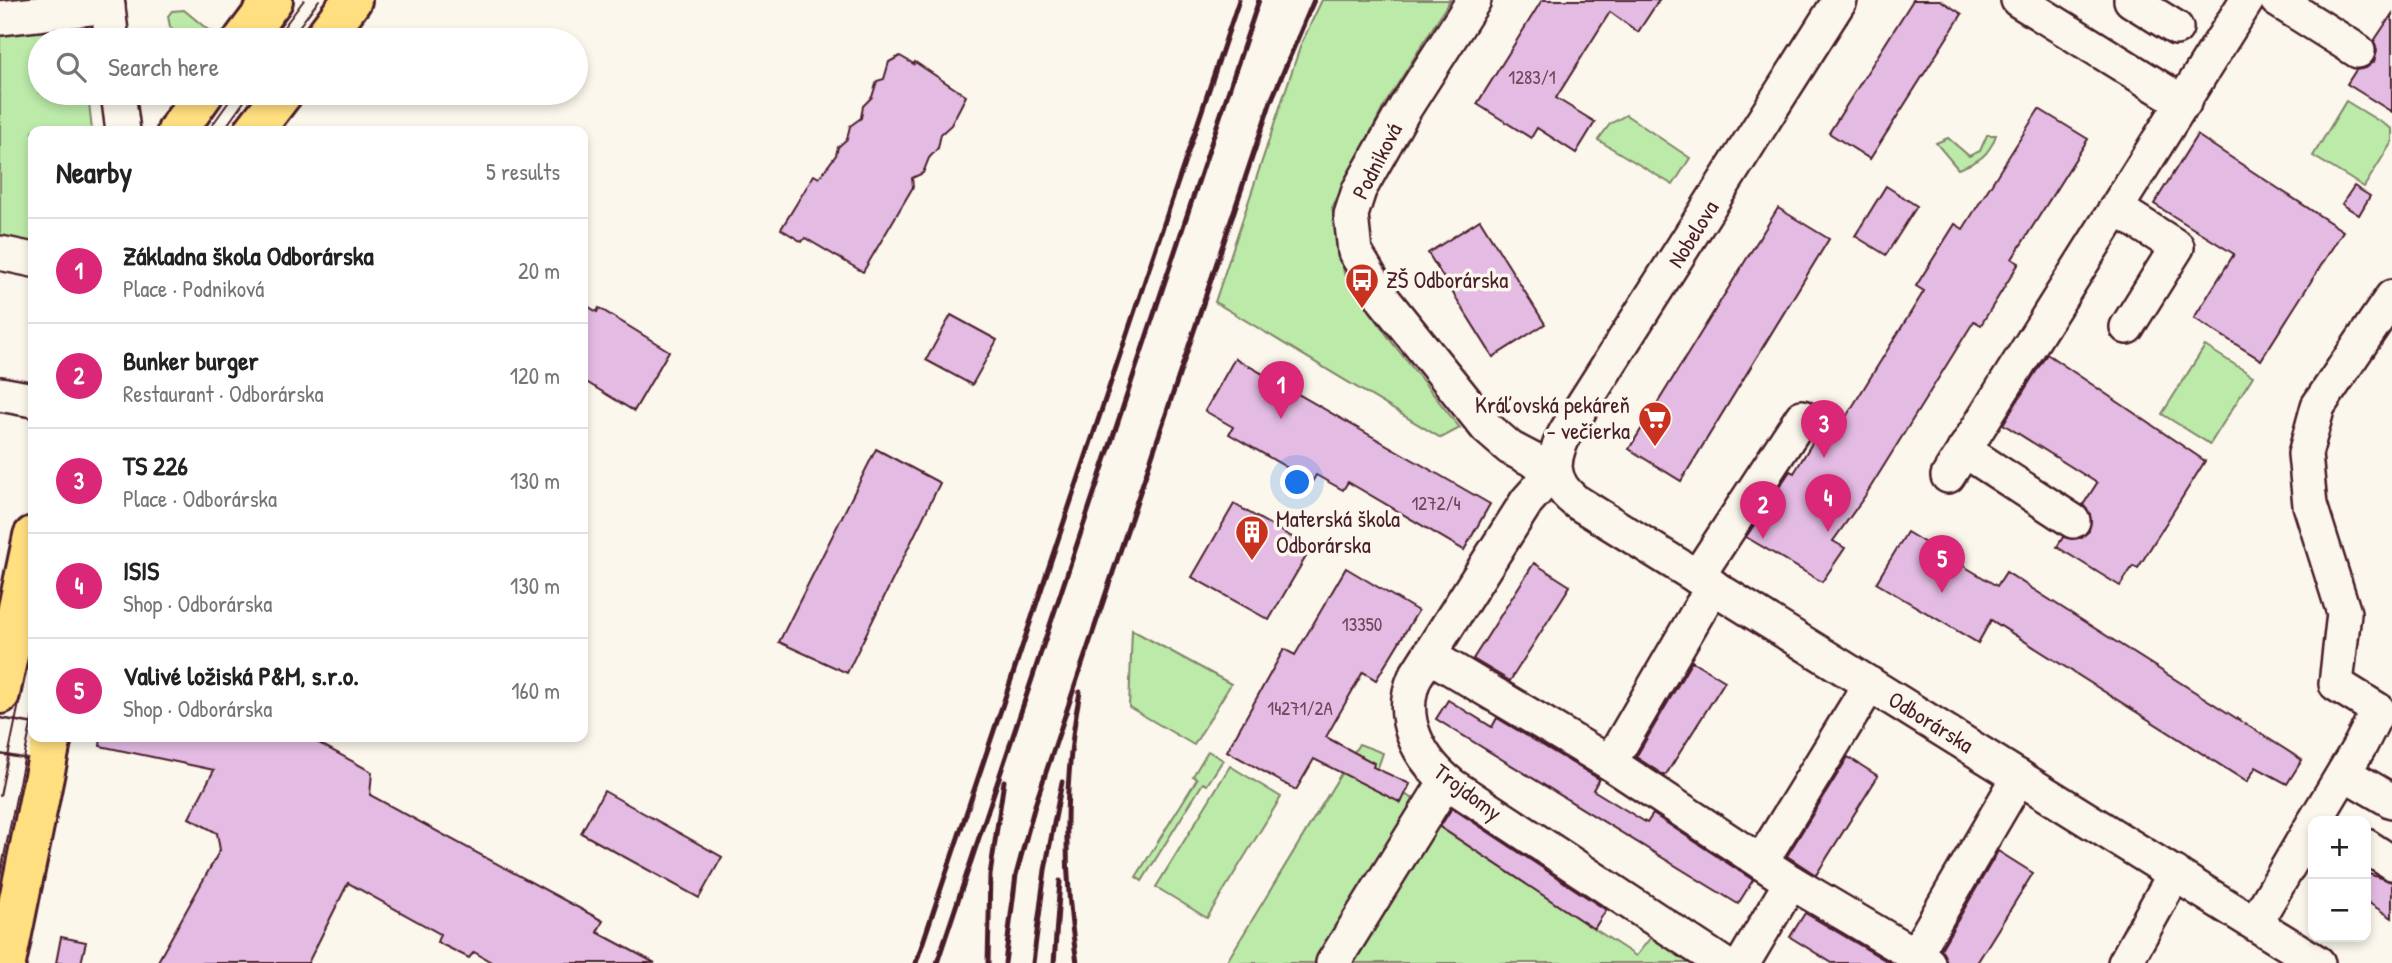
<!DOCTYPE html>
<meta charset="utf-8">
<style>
:root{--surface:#fff;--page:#f6f6f6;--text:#222;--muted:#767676;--line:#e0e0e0;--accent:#db2777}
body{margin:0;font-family:"Patrick Hand",sans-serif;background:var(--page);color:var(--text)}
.controls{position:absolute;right:21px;bottom:21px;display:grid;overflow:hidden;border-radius:14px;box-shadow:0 4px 10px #0003}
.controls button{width:63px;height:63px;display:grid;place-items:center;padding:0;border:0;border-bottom:2px solid var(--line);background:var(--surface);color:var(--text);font:35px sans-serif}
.you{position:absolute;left:1298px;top:483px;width:24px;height:24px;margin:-18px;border:5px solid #fff;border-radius:50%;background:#1a73e8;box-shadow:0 0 0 10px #1a73e833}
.badge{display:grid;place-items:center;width:46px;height:46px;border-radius:50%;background:var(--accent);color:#fff;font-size:23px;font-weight:700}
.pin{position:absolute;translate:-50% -58px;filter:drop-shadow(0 2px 4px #0008)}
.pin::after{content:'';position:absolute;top:37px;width:24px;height:21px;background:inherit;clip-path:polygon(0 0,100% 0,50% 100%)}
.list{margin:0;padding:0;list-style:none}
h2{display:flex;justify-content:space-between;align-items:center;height:91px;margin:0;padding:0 28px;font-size:30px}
h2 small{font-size:23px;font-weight:400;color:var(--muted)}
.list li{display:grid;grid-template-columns:46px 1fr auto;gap:21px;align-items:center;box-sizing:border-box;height:105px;padding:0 28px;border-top:2px solid var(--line)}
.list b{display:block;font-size:26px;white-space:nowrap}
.list p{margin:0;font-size:23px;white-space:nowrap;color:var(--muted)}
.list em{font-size:23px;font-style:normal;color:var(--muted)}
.icon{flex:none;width:38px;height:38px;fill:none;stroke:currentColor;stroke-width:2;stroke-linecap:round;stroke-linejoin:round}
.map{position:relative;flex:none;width:2392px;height:963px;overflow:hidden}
.search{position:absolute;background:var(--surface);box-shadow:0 4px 10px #0003;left:28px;top:28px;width:560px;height:77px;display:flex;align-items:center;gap:18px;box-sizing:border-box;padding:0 24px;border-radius:38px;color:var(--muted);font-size:26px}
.panel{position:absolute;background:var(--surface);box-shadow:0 4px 10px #0003;left:28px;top:126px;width:560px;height:616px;border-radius:14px}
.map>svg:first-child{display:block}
</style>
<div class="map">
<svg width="2392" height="963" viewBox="0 0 2392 963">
<rect width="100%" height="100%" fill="#fbf7ec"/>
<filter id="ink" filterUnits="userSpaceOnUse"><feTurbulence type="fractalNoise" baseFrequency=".0143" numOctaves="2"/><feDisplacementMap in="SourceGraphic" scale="14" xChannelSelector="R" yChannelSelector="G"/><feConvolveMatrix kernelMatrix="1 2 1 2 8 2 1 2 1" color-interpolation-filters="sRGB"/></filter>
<g filter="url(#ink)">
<g fill="#bbeaa9" stroke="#82846a" stroke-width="2">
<polygon points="1322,0 1450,0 1383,108 1332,208 1344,273 1391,341 1460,428 1441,438 1215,302 1301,44"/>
<polygon points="184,10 213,34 208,40 189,40 170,27 168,16 172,11"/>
<polygon points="61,28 61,31 76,33 82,40 40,40 40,93 88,93 92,131 33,131 33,252 0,246 0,33"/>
<polygon points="2346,101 2392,129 2392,142 2364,187 2313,156"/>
<polygon points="1626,115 1690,158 1673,185 1598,140 1610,124"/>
<path d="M1987 135H1996C1989 156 1978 162 1958 169L1936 143 1948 138 1969 156 1980 151Z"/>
<polygon points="2205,346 2253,376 2210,444 2162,414"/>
<polygon points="1132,630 1231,684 1194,745 1129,707"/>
<polygon points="1359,744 1383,753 1374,779 1420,802 1326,963 1226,963"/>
<polygon points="1208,751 1223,760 1207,785 1203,783 1142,881 1136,877 1197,779 1193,776"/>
<polygon points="1230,766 1281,797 1207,918 1156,887"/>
<polygon points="1433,823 1636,956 1651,937 1690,963 1346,963"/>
</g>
<g fill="#e3bbe3" stroke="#4a1f2b" stroke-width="2">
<polygon points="1542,0 1659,0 1638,32 1610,12 1556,98 1595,122 1576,153 1537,128 1531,138 1477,104"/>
<polygon points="1913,0 1940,0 1962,14 1870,159 1829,133"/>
<polygon points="2392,14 2392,112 2347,84 2356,70 2366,68 2374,62 2377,51 2374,41"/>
<polygon points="900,56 914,64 915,62 966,96 951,125 941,134 938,148 929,158 923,173 912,178 913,187 863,272 805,238 802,242 781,229 814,175 819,178 836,155 838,147 847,139 850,126 861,118 863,106 872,97 877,81 884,79 889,62"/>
<polygon points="2039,109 2088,139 2012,259 2019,263 1981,325 1974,321 1865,496 1833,541 1845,548 1822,582 1746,537 1790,471 1794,473 1820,430 1833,438 1924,291 1916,286 1955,224 1963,229"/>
<polygon points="2197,135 2343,231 2261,360 2194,318 2234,254 2154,204"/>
<polygon points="1886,186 1917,206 1886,255 1855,236"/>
<polygon points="2354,186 2370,196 2359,215 2342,204"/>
<polygon points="1778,208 1829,239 1681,481 1629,449"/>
<polygon points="1480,220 1545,324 1493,357 1428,253"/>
<polygon points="583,303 597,312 599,308 669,351 634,411 583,380"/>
<polygon points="951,315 997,340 972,385 926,360"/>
<polygon points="2047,354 2205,461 2138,568 2133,566 2120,586 2057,547 2063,537 2081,538 2089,531 2090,513 2083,505 2097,483 2003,424"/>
<polygon points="1235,358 1490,504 1464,550 1348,482 1343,490 1316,475 1312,482 1229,434 1233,427 1205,411"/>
<polygon points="876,449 940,483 847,673 779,642"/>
<polygon points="1234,504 1311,548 1269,620 1192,577"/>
<polygon points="1907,532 1997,586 2006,572 2302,760 2287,784 2256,767 2247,782 1991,620 1978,643 1876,583"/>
<polygon points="1534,563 1570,586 1510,681 1473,659"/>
<polygon points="1346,568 1418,611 1376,680 1363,672 1326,737 1374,763 1373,767 1410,784 1401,803 1314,759 1296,790 1227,751 1284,649 1295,655"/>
<polygon points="1692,661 1725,681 1665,776 1636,757"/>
<polygon points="1448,700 1492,727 1497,718 1599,779 1593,790 1647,823 1653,814 1753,880 1738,904 1436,719"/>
<polygon points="101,737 308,737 372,772 370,795 603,921 597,932 655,963 493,963 474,952 469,958 437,942 440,934 348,883 308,963 157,963 220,850 217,833 189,818 214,770 100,746"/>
<polygon points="1848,757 1878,776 1816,875 1787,856"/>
<polygon points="604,791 722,857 699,898 581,833"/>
<polygon points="1452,808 1606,910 1594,929 1440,827"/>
<polygon points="1998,851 2033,873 1977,963 1947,963 1941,949"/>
<polygon points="2366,873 2392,882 2392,918 2366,901"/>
<polygon points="1805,913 1890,963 1832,963 1790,937"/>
<polygon points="61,937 86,942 81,963 56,963"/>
</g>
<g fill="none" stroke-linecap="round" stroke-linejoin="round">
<g stroke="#4a1f2b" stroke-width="38">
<g id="minor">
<polyline points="107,0 112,40"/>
<polyline points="1474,0 1405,108 1359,190 1351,215 1355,252 1384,300 1487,428 1510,448 1554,471"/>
<path d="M1840 0 1567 430C1551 458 1549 480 1575 501L2318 963"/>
<polyline points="2018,0 2184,103"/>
<polyline points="2131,0 2176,28"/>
<polyline points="2277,0 2358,51"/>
<polyline points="0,18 108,6"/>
<polyline points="118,93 123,131"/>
<polyline points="2117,209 2177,247 2127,327"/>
<polyline points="0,253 33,260"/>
<polyline points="0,394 33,400"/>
<polyline points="1964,450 2073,521"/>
<path d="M1554 471 1527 501 1415 677C1397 718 1419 760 1453 786L1722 963"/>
<polyline points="1948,476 2247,0"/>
<polyline points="1697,577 1802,417"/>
<polyline points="1430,656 1610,763 1791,882 1928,963"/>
<polyline points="0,736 51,745"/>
<polyline points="1610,763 1713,586"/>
<polyline points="2344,773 2392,801"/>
<polyline points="2315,821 2361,744 2378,710 2336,684 2344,613 2310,505 2305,454 2318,406 2392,297"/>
<polyline points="2366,846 2392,863"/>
<polyline points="1761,862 1870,684"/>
<polyline points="2255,923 2313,824"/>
<polyline points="1915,955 2019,777"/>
<polyline points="1333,963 1446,781"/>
<polyline points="1743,963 1791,882"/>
<polyline points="2125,963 2175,873"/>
</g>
</g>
<g stroke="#4a1f2b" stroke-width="44">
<g id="major">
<polyline points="243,40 273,0"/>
<polyline points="322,40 352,0"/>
<polyline points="177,131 204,93"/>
<polyline points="254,131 283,93"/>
<polyline points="0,694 33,536"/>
<polyline points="6,963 52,737"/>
</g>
</g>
<use href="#minor" stroke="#fbf7ec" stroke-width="33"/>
<use href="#major" stroke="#ffdf80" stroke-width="38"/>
<g stroke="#4a1f2b" stroke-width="2">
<polyline points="274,40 304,0"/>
<polyline points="289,40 319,0"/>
<polyline points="208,131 235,93"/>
<polyline points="223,131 250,93"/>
<polyline points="0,796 33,635"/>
<polyline points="0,876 33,715"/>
</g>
<g stroke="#4a1f2b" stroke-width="5">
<polyline points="916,963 1239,0"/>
<polyline points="937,963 1259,0"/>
<polyline points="988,963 990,875 1004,781"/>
<polyline points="1005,963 1016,875 1035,805 1271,101 1314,0"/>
<polyline points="1033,963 1045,870 1062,782"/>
<polyline points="1054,963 1060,881"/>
<path d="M1077 963C1063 875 1063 779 1080 692"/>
</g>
</g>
</g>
<defs>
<g id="bus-pin" transform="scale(1.75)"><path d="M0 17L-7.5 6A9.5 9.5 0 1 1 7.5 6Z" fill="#c8321e" stroke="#fbf7ec"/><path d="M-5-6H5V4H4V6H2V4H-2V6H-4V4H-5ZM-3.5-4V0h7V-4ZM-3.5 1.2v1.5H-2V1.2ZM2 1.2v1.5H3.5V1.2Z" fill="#fff"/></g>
<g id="supermarket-pin" transform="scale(1.75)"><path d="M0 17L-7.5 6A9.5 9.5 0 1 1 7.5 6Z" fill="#c8321e" stroke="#fbf7ec"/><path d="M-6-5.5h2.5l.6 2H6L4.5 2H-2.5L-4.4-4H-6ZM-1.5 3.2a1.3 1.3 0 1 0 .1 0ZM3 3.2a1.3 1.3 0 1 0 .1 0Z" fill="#fff"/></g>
<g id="building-pin" transform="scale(1.75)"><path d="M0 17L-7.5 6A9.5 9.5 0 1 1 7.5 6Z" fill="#c8321e" stroke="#fbf7ec"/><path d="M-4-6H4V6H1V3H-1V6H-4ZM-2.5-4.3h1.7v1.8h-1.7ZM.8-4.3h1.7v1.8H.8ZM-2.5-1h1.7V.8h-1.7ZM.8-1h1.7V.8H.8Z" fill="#fff"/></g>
</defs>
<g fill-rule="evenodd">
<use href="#bus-pin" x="1362" y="280"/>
<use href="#supermarket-pin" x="1655" y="418"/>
<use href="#building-pin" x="1252" y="532"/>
</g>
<g text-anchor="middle" stroke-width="7" stroke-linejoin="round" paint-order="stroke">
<g font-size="19" fill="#704659">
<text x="1532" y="84">1283/1</text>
<text x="1436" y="510">1272/4</text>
<text x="1362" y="631">13350</text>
<text x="1300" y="715">14271/2A</text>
</g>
<g font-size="23" fill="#4a1f2b" stroke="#fbf7ec">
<text transform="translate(1377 161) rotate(-63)" y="8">Podniková</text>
<text transform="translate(1693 234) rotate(-58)" y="8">Nobelova</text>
<text transform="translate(1931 722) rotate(32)" y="8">Odborárska</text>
<text transform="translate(1468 792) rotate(37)" y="8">Trojdomy</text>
</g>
<g font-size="23" fill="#4a1f2b" stroke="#fbf7ec" text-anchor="start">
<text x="1386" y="288">ZŠ Odborárska</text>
<text x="1630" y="413" text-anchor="end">Kráľovská pekáreň<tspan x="1630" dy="26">- večierka</tspan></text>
<text x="1276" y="527">Materská škola<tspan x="1276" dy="26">Odborárska</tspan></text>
</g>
</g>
</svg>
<div class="controls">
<button>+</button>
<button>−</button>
</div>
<div class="you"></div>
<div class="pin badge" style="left:1281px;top:419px">1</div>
<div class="pin badge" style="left:1763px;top:539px">2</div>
<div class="pin badge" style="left:1824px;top:458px">3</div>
<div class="pin badge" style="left:1828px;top:532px">4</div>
<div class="pin badge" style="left:1942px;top:593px">5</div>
<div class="search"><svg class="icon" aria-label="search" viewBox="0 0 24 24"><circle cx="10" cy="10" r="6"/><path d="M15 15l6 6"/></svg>Search here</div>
<section class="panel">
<h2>Nearby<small>5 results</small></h2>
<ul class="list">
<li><span class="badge">1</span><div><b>Základna škola Odborárska</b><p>Place · Podniková</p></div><em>20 m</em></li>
<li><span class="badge">2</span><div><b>Bunker burger</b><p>Restaurant · Odborárska</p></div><em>120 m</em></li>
<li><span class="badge">3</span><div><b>TS 226</b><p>Place · Odborárska</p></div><em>130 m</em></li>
<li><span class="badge">4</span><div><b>ISIS</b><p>Shop · Odborárska</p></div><em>130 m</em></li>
<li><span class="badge">5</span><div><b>Valivé ložiská P&amp;M, s.r.o.</b><p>Shop · Odborárska</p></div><em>160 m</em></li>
</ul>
</section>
</div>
